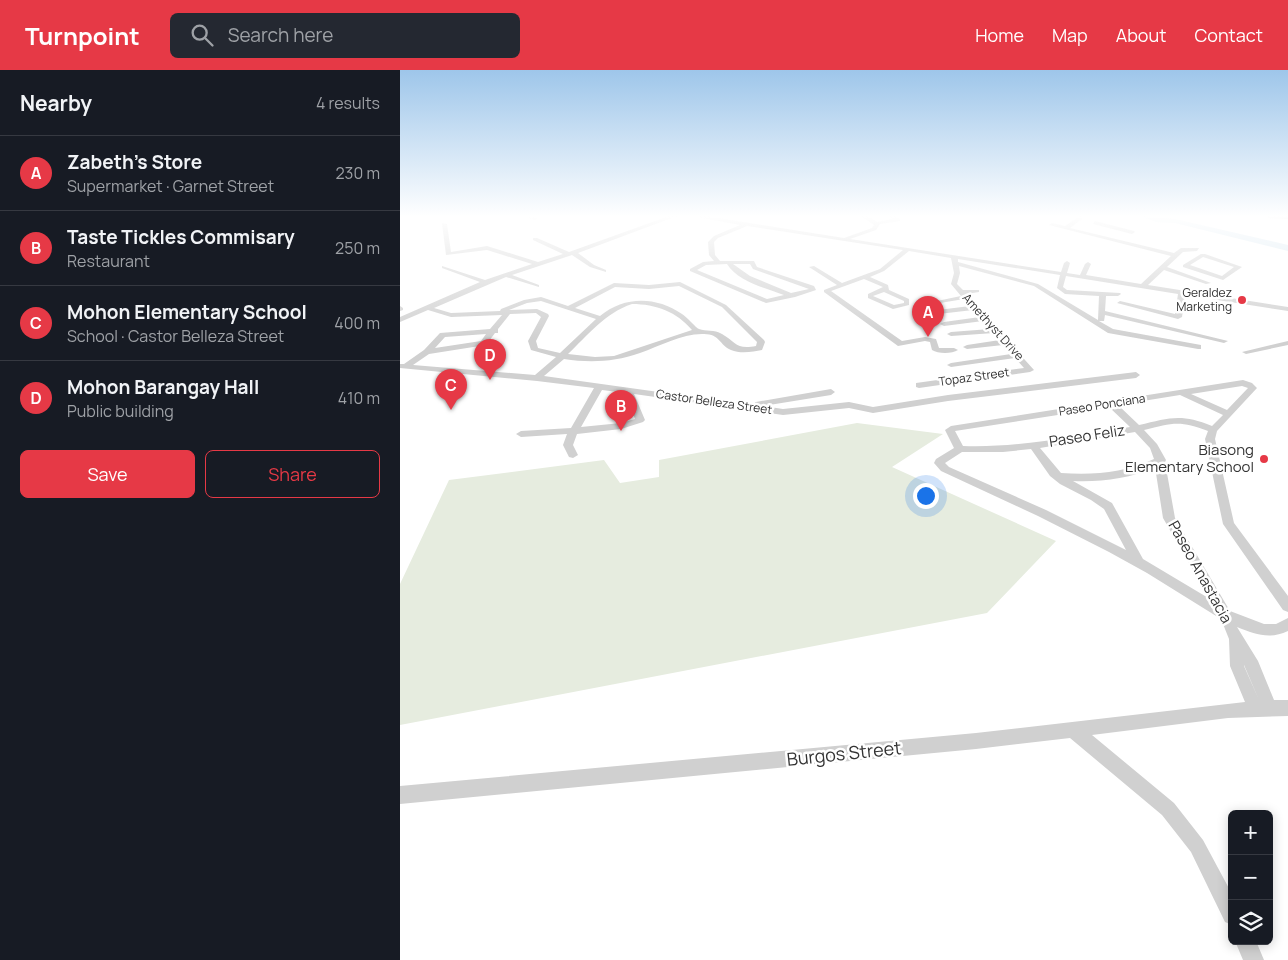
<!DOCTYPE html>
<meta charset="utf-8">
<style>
:root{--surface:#171b24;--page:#242831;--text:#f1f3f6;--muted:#9ea1a6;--line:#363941;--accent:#e63946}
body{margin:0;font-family:Manrope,sans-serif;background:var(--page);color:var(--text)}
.controls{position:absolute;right:15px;bottom:15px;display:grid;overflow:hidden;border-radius:8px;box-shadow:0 2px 12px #0003}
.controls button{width:45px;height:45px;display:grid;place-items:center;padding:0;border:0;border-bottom:1px solid var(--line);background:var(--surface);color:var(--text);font:25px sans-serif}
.you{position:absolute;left:525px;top:425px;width:18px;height:18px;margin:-12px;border:4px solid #fff;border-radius:50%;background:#1a73e8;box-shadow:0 0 0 8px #1a73e833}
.badge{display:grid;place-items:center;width:32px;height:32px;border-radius:50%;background:var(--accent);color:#fff;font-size:16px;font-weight:700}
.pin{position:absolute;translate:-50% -41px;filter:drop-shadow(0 1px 2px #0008)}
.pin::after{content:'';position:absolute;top:26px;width:18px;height:15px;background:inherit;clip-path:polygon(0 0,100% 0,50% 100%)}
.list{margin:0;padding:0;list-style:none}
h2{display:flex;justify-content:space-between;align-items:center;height:65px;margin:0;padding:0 20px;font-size:21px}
h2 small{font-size:16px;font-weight:400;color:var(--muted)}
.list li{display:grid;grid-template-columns:32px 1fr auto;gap:15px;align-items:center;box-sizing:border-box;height:75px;padding:0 20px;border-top:1px solid var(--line)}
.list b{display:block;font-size:19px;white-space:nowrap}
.list p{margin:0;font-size:16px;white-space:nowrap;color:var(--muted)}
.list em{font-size:16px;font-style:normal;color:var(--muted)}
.actions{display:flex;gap:10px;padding:15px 20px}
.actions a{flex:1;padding:11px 0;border:1px solid var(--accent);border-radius:8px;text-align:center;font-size:18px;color:var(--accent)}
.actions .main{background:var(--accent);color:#fff}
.icon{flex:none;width:28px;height:28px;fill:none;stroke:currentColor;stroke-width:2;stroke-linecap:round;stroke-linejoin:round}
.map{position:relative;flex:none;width:888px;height:890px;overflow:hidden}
header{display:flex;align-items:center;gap:30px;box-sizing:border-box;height:70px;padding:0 25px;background:var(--accent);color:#fff}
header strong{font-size:24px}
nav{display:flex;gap:28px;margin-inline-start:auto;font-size:18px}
.search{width:350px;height:45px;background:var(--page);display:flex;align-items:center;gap:12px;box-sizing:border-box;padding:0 18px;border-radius:8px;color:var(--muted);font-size:19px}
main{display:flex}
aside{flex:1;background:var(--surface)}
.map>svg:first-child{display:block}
</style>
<header>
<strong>Turnpoint</strong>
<div class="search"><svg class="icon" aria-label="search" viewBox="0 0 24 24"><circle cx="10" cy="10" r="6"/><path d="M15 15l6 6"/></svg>Search here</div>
<nav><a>Home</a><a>Map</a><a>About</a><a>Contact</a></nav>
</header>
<main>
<aside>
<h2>Nearby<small>4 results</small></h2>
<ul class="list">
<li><span class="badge">A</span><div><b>Zabeth's Store</b><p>Supermarket · Garnet Street</p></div><em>230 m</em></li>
<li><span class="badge">B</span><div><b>Taste Tickles Commisary</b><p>Restaurant</p></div><em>250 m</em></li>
<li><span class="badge">C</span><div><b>Mohon Elementary School</b><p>School · Castor Belleza Street</p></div><em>400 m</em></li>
<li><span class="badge">D</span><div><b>Mohon Barangay Hall</b><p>Public building</p></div><em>410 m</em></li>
</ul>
<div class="actions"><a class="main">Save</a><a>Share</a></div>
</aside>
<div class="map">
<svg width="888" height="890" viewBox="0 0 888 890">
<rect width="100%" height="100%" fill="#fff"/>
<polygon fill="#e6ecdf" points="457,353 543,364 492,397 656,471 587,543 0,655 0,514 49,410 204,390 220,413 259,407 259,390"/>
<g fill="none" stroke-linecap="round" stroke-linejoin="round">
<polygon fill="#cfe2ee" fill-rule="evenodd" points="741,146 775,149 888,175 888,181 775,153 756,152"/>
<g fill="#d0d0d0" fill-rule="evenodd">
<polygon points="125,146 138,148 135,150"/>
<path d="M269 146H277L178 183 194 195 206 200V202L190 197 172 185 112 205 139 215V217L106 207 34 238 51 243 100 241 101 239 124 230 141 227 168 236 214 213 249 215 280 212 326 235 364 270 365 272 362 280C353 282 340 284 331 280 319 275 320 263 302 264 281 264 260 276 240 283 214 292 190 293 164 289L144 306 352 335 356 332 431 319 435 322 431 325 363 336 383 339 449 332 473 337 548 325 736 302 740 305 736 308 548 331 473 343 449 338 383 345 234 324 245 350 243 352 221 359 177 364 173 375 178 385 173 388 169 387 163 375 167 364 121 367 116 364 121 361 171 358 194 318 137 311 0 298V294H4L24 280 40 263 90 259 102 245 51 247 28 240 0 252V247L80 212 42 198V196L85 210 132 194 87 180 46 185 42 153 47 154 51 182 87 176 138 192 163 184 133 170V168H137L169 182ZM279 216 322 237 357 272 356 276C336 280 336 272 322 264 314 259 306 262 299 259 296 258 287 247 282 244 256 226 224 226 200 246L175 238 215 217 249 219ZM141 231 196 249 160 283 138 278 136 271 149 246 148 244 137 239 109 240 127 233ZM232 234C256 234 277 242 292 260L214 286 195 287 168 284C188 265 205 243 232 234ZM136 243 141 247 128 271 131 280 156 287 135 305 13 295 29 284 86 275 95 263H98V259L110 244ZM86 264 81 271 35 278 45 267ZM202 320 225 323 235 349 221 353 181 357Z"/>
<path d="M292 146H305L444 168 472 158 474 155 461 146H468L477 152 493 149 489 146H495L500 149V151L480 154 476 160 450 169 661 202 664 193 667 191 670 193 667 203 680 205 685 194 688 192 691 194 686 205 741 214 771 186 649 155 652 153 665 156 680 146 682 149 670 158 774 183 781 178H799L797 181 783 182 767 197 811 213 806 214 764 200 748 215 888 237V241L785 225 782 247 778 249 717 233 720 231 775 244 778 224 666 206 663 217 667 220 720 223 721 224 718 226H706L705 241 828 271 824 273 705 245 704 251H699L713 259 801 275V279H798L708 263 634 216 559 196 560 203 557 214 563 220H579V222L566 224 634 300 630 302 519 318 516 317V313L624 298 615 288 551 297 547 295 551 293 611 284 603 275 567 279 563 277 567 275 600 270 594 263 551 266 547 264 551 262 590 259 583 251 544 256 540 254 544 252 580 247 573 240 530 245 526 243 530 241 570 236 564 229 540 233 537 231 561 226 551 214 554 203 551 188 509 181 484 201 470 207 488 215 489 220 509 229V235L493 239 468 228V224L483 217 464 209 431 221 502 271 525 267 536 269 539 278H554L558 280C552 284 538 284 532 280L530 272 525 271 498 276 424 222V220L437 215 409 197 414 196 442 213 480 199 503 180 347 156 318 168 314 172 315 185 320 191H354L357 197 414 216 416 220 395 227 366 233 290 201V199L303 192 314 191 309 185 308 172 314 166 340 155ZM558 189 660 205 657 218 665 224 699 226 698 250 638 214 558 192ZM327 194C338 212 366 218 384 225L367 229 297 200 306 195ZM333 194H350L353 199 409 219 391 223 350 206ZM484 222 504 231V233L494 235 473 226Z"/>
<polygon points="695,151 734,161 735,162 732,164 693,154"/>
<path d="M801 184H805L842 197 823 210 783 197V195ZM803 187 834 197 822 206 790 195Z"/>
<polygon points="0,236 3,238 3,240 0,241"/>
<polygon points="888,271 888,275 846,284 842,282"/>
<path d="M843 310 852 313 857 318 817 361 815 369 834 453 888 526V542L883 540 823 454 805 369 808 361C780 350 772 353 744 360L757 374 766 390 765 392 775 448 830 541 864 554H876L888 548V561C869 570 855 564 837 557L858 591 874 630H888V646L828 648 692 665 774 733 803 770 832 824V855L825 852 791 782 762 745 670 668 576 679 0 734V716L576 663 845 632 830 596 829 569 821 549 747 503 709 482 638 446 541 401 534 393 536 389 554 378 545 360 551 356ZM842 316 848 318 827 340 791 324ZM780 325 823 345 812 356C781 343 769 348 739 355L718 335ZM709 337 730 357C674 366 620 378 563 376L555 361ZM735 362 750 378 754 389C724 403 694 405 661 403L640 378ZM631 379 650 406 660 414 691 430 704 439 726 480 646 440 549 397 545 393 562 382H603ZM755 397 763 448 810 529 743 489 712 433 673 411C701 412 729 409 755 397ZM844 595 859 630 844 596Z"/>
<polygon points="835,871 856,871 864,890 843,890"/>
</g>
<polygon fill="#9a9a9a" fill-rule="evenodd" points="865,146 888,146 888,149 869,148"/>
</g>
<linearGradient id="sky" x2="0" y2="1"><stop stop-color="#9ec6ea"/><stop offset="0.54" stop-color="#fff"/><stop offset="1" stop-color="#fff" stop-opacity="0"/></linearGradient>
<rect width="888" height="271" fill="url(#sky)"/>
<g fill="#e63946" stroke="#fff" stroke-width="2">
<circle cx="842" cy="230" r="5"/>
<circle cx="864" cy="389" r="5"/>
</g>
<g text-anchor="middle" stroke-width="5" stroke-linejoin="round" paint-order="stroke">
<g font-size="12" fill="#333" stroke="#fff" text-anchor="end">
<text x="832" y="227">Geraldez<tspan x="832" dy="14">Marketing</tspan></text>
</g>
<g font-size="12" fill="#333" stroke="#fff">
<text transform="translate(593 257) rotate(48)" y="4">Amethyst Drive</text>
<text transform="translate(574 307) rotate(-8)" y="4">Topaz Street</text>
<text transform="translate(314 332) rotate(8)" y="4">Castor Belleza Street</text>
<text transform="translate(702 335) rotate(-9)" y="4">Paseo Ponciana</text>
</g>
<g font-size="15" fill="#333" stroke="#fff">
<text transform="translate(687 366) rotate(-9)" y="5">Paseo Feliz</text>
<text transform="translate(800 502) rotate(61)" y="5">Paseo Anastacia</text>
</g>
<g font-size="15" fill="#333" stroke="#fff" text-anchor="end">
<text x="854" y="385">Biasong<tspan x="854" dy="17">Elementary School</tspan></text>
</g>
<g font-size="18" fill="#333" stroke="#fff">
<text transform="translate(444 684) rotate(-6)" y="6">Burgos Street</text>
</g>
</g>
</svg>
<div class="controls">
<button>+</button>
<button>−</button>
<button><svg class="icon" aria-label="layers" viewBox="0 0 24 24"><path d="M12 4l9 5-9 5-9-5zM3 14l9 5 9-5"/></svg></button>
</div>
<div class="you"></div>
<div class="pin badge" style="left:528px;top:267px">A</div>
<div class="pin badge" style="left:221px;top:361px">B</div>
<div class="pin badge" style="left:51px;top:340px">C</div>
<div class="pin badge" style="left:90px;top:310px">D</div>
</div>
</main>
